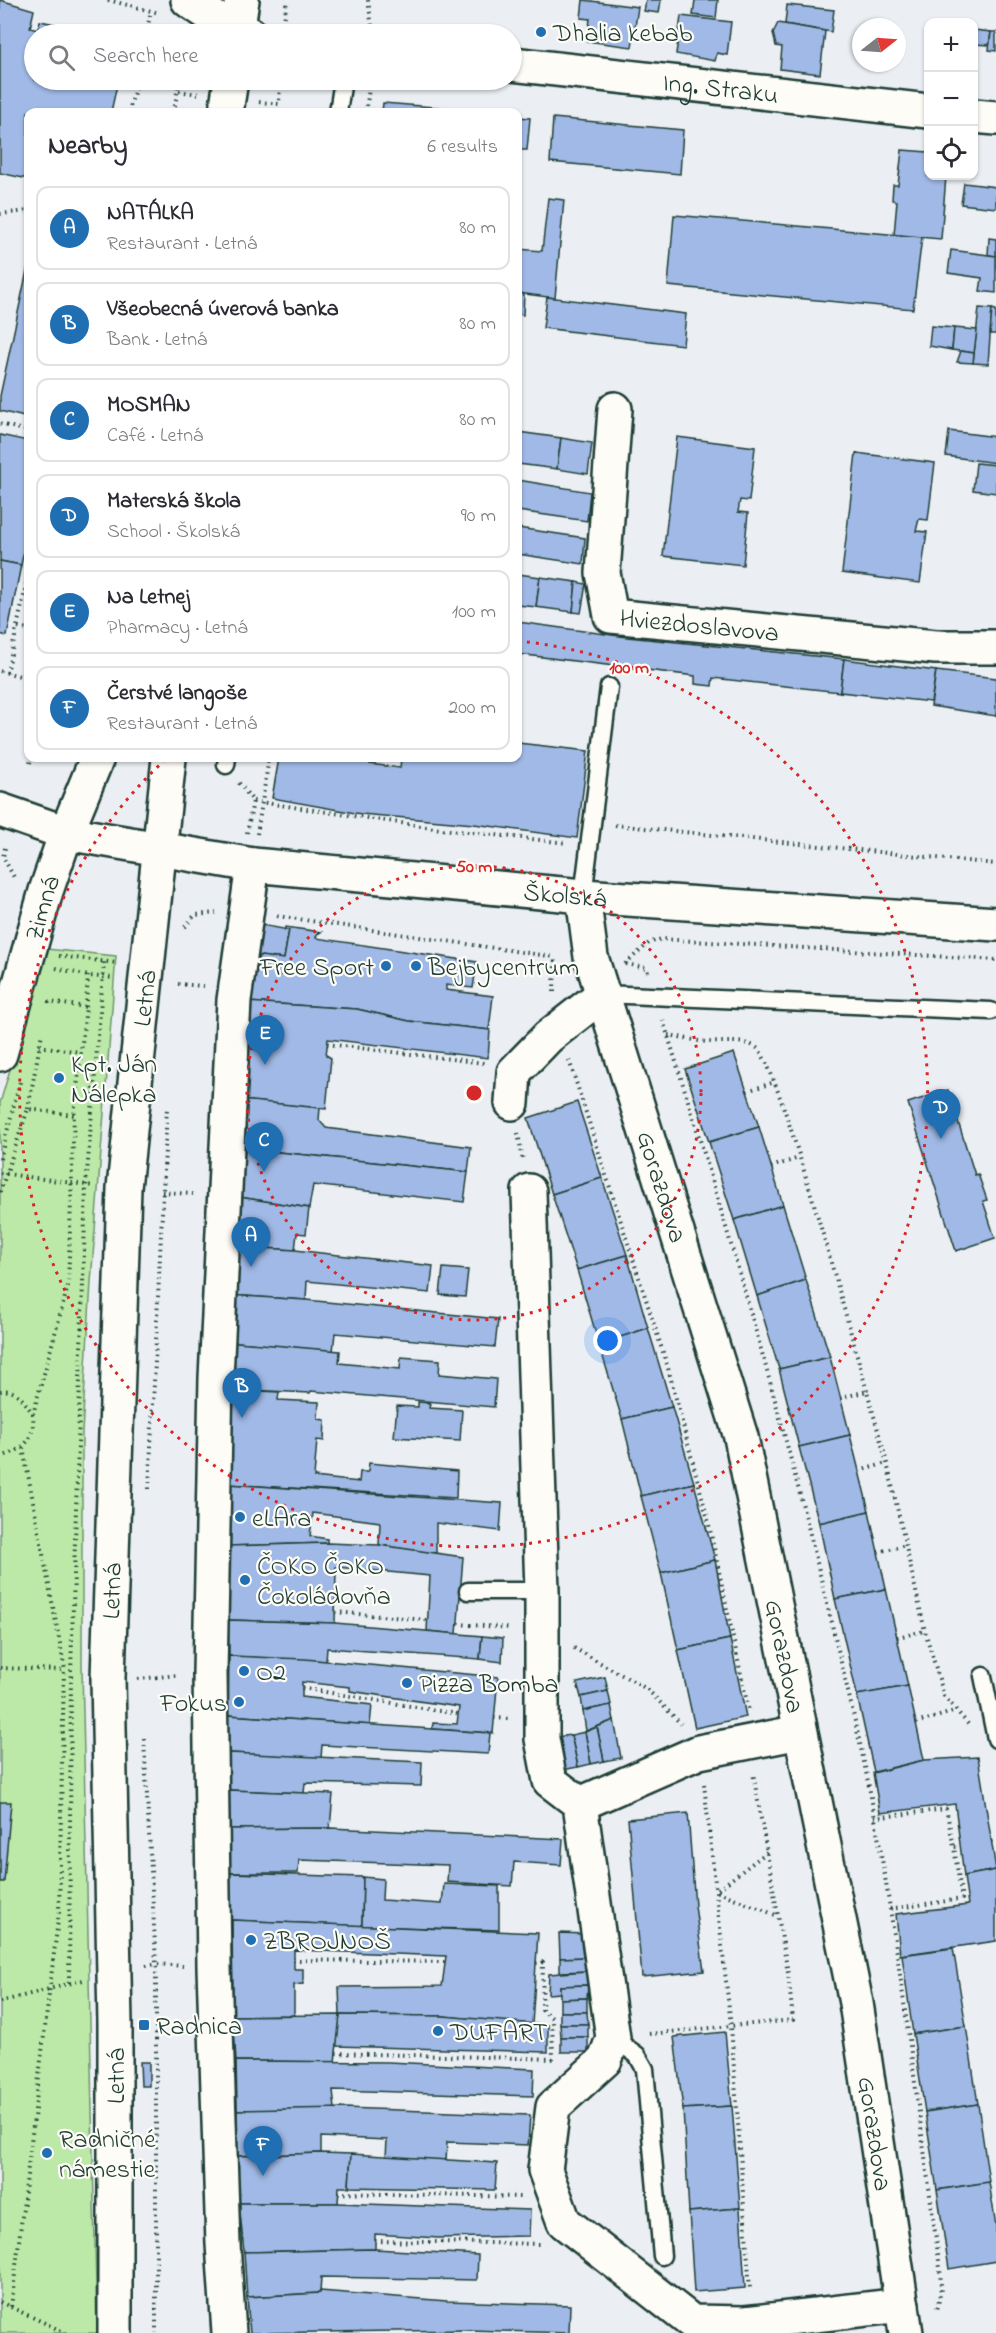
<!DOCTYPE html>
<meta charset="utf-8">
<style>
:root{--surface:#fff;--page:#f2f2f3;--text:#2b2b33;--muted:#7c7c81;--line:#e1e1e2;--accent:#1f6fb2}
body{margin:0;font-family:"Indie Flower",sans-serif;background:var(--page);color:var(--text)}
.controls{position:absolute;right:18px;top:18px;display:grid;overflow:hidden;border-radius:12px;box-shadow:0 2px 4px #0004}
.controls button{width:54px;height:54px;display:grid;place-items:center;padding:0;border:0;border-bottom:2px solid var(--line);background:var(--surface);color:var(--text);font:30px sans-serif}
.compass{position:absolute;left:852px;top:18px;width:54px;height:54px;border-radius:50%;background:var(--surface);box-shadow:0 2px 4px #0004;rotate:73deg}
.you{position:absolute;left:608px;top:1341px;width:21px;height:21px;margin:-15px;border:4px solid #fff;border-radius:50%;background:#1a73e8;box-shadow:0 0 0 9px #1a73e833}
.badge{display:grid;place-items:center;width:39px;height:39px;border-radius:50%;background:var(--accent);color:#fff;font-size:20px;font-weight:700}
.pin{position:absolute;translate:-50% -50px;filter:drop-shadow(0 2px 3px #0008)}
.pin::after{content:'';position:absolute;top:32px;width:21px;height:18px;background:inherit;clip-path:polygon(0 0,100% 0,50% 100%)}
.list{margin:0;padding:0;list-style:none}
h2{display:flex;justify-content:space-between;align-items:center;height:78px;margin:0;padding:0 24px;font-size:26px}
h2 small{font-size:20px;font-weight:400;color:var(--muted)}
.list li{display:grid;grid-template-columns:39px 1fr auto;gap:18px;align-items:center;box-sizing:border-box;height:84px;margin:0 12px 12px;padding:0 12px;border:2px solid var(--line);border-radius:12px}
.list b{display:block;font-size:22px;white-space:nowrap}
.list p{margin:0;font-size:20px;white-space:nowrap;color:var(--muted)}
.list em{font-size:20px;font-style:normal;color:var(--muted)}
.icon{flex:none;width:33px;height:33px;fill:none;stroke:currentColor;stroke-width:2;stroke-linecap:round;stroke-linejoin:round}
.map{position:relative;flex:none;width:996px;height:2333px;overflow:hidden}
.search{position:absolute;background:var(--surface);box-shadow:0 2px 4px #0004;left:24px;top:24px;width:498px;height:66px;display:flex;align-items:center;gap:15px;box-sizing:border-box;padding:0 21px;border-radius:33px;color:var(--muted);font-size:22px}
.panel{position:absolute;background:var(--surface);box-shadow:0 2px 4px #0004;left:24px;top:108px;width:498px;height:654px;border-radius:12px}
.map>svg:first-child{display:block}
</style>
<div class="map">
<svg width="996" height="2333" viewBox="0 0 996 2333">
<rect width="100%" height="100%" fill="#ebeff4"/>
<filter id="ink" filterUnits="userSpaceOnUse"><feTurbulence type="fractalNoise" baseFrequency=".0167" numOctaves="2"/><feDisplacementMap in="SourceGraphic" scale="12" xChannelSelector="R" yChannelSelector="G"/><feConvolveMatrix kernelMatrix="1 2 1 2 8 2 1 2 1" color-interpolation-filters="sRGB"/></filter>
<g filter="url(#ink)">
<polygon fill="#bce9a7" stroke="#6e936e" stroke-width="1.5" points="46,949 116,956 91,1282 82,1433 82,1668 97,2333 0,2333 0,1103"/>
<g fill="#a1b9e6" stroke="#1f3d34" stroke-width="1.5">
<polygon points="0,0 34,10 30,28 38,30 40,21 104,34 34,34 34,80 118,80 111,112 28,112 28,179 0,173"/>
<polygon points="583,0 638,7 632,47 587,41 590,19 581,18"/>
<polygon points="646,0 661,0 659,13 644,11"/>
<polygon points="695,0 718,0 716,18 693,15"/>
<polygon points="787,5 834,10 831,32 785,24"/>
<polygon points="681,16 731,22 727,55 717,53 715,61 676,54"/>
<polygon points="778,23 825,31 820,74 780,69 782,47 776,46 773,33"/>
<polygon points="974,30 991,32 989,45 974,44"/>
<polygon points="991,32 996,32 996,51 989,50"/>
<polygon points="383,103 446,108 446,111 465,112 382,112"/>
<polygon points="518,117 530,118 527,150 518,150"/>
<polygon points="553,118 683,130 680,174 550,162"/>
<polygon points="902,150 928,152 928,176 946,176 941,239 894,235 897,201 892,200 893,185 898,185"/>
<polygon points="964,183 996,187 996,208 961,204"/>
<polygon points="548,198 564,200 555,298 518,293 518,249 542,251"/>
<polygon points="674,215 922,237 913,309 668,286"/>
<polygon points="989,238 996,239 996,256 988,255"/>
<polygon points="951,250 996,256 996,293 980,291 982,278 948,273"/>
<polygon points="28,266 28,418 0,411 0,396"/>
<polygon points="518,293 524,294 523,315 518,314"/>
<polygon points="547,297 686,314 683,345 543,328"/>
<polygon points="979,308 992,309 988,364 973,363"/>
<polygon points="992,309 996,310 996,334 990,334"/>
<polygon points="931,326 954,328 952,350 929,346"/>
<polygon points="954,328 977,330 974,353 952,350"/>
<polygon points="961,351 974,353 973,363 957,362"/>
<polygon points="949,431 996,437 996,463 946,456"/>
<polygon points="518,432 561,438 557,469 518,464"/>
<polygon points="0,435 28,441 28,533 21,565 0,561"/>
<polygon points="677,437 755,447 749,501 740,500 738,512 748,513 743,565 663,556"/>
<polygon points="561,438 592,443 588,474 557,469"/>
<polygon points="856,453 935,463 928,520 919,519 916,531 927,532 920,583 842,573"/>
<polygon points="976,463 996,465 996,493 973,490"/>
<polygon points="518,480 590,492 587,521 518,511"/>
<polygon points="518,528 585,538 583,564 518,554"/>
<polygon points="0,561 21,565 7,636 0,634"/>
<polygon points="518,574 540,577 536,607 518,605"/>
<polygon points="540,577 576,582 573,612 536,607"/>
<polygon points="576,582 586,584 581,613 573,612"/>
<polygon points="518,622 627,637 844,659 840,692 713,678 712,686 695,684 695,676 518,654"/>
<polygon points="844,659 936,671 931,702 840,692"/>
<polygon points="936,671 996,678 996,716 931,706"/>
<polygon points="518,743 588,751 577,838 474,824 361,814 272,798 279,758 371,758 370,764 400,768 401,758 518,758"/>
<polygon points="256,924 289,930 284,959 252,955"/>
<polygon points="285,927 321,932 317,934 316,938 477,962 473,988 446,985 446,990 493,996 489,1030 409,1021 357,1009 246,1002 252,955 284,959 289,930 285,930"/>
<polygon points="246,1002 357,1009 409,1021 490,1030 488,1058 328,1039 326,1055 331,1058 326,1109 241,1100"/>
<polygon points="734,1053 759,1127 709,1142 685,1069"/>
<polygon points="948,1090 975,1175 978,1174 987,1200 983,1201 995,1238 956,1251 908,1103"/>
<polygon points="241,1100 320,1108 319,1120 326,1128 471,1147 468,1172 239,1148"/>
<polygon points="577,1102 602,1178 552,1194 528,1118"/>
<polygon points="759,1127 783,1205 734,1220 709,1142"/>
<polygon points="241,1148 468,1172 464,1202 313,1185 309,1208 239,1197"/>
<polygon points="602,1178 627,1255 577,1270 552,1194"/>
<polygon points="239,1197 309,1208 306,1234 297,1233 295,1250 232,1246"/>
<polygon points="783,1205 806,1280 757,1296 734,1220"/>
<polygon points="232,1246 295,1250 433,1266 430,1293 307,1281 306,1300 228,1295"/>
<polygon points="627,1255 648,1328 599,1344 577,1270"/>
<polygon points="443,1268 468,1270 465,1297 440,1295"/>
<polygon points="806,1280 830,1357 779,1369 757,1296"/>
<polygon points="228,1295 306,1300 498,1319 495,1347 335,1333 333,1351 226,1341"/>
<polygon points="648,1328 672,1407 622,1419 599,1344"/>
<polygon points="226,1341 340,1351 339,1363 400,1369 401,1357 440,1360 439,1374 496,1379 494,1407 311,1391 310,1393 226,1389"/>
<polygon points="830,1357 850,1435 799,1447 779,1369"/>
<polygon points="226,1389 279,1392 278,1400 319,1402 318,1419 325,1420 324,1441 317,1440 314,1477 359,1482 360,1472 368,1472 369,1463 457,1471 456,1498 228,1484"/>
<polygon points="418,1402 430,1403 429,1408 462,1410 460,1441 394,1437 397,1406 418,1407"/>
<polygon points="672,1407 694,1483 641,1496 622,1419"/>
<polygon points="850,1435 869,1511 819,1523 799,1447"/>
<polygon points="694,1483 715,1560 661,1573 641,1496"/>
<polygon points="228,1484 502,1503 500,1531 436,1523 436,1554 379,1545 380,1522 313,1513 310,1536 327,1539 327,1543 226,1546"/>
<polygon points="869,1511 886,1589 835,1599 819,1523"/>
<polygon points="327,1543 379,1545 463,1557 457,1634 427,1631 430,1576 336,1567 335,1623 228,1620 226,1546"/>
<polygon points="715,1560 730,1639 678,1650 661,1573"/>
<polygon points="886,1589 908,1686 857,1695 835,1599"/>
<polygon points="228,1620 335,1623 482,1636 480,1659 327,1648 326,1661 229,1656"/>
<polygon points="482,1636 503,1638 502,1662 480,1659"/>
<polygon points="730,1639 746,1717 695,1728 678,1650"/>
<polygon points="229,1656 305,1659 498,1677 493,1733 432,1729 433,1723 457,1724 459,1707 350,1691 350,1687 302,1682 302,1697 372,1705 370,1725 228,1715"/>
<polygon points="605,1677 608,1691 581,1697 577,1683"/>
<polygon points="908,1686 924,1760 874,1772 857,1695"/>
<polygon points="608,1691 611,1705 583,1711 581,1697"/>
<polygon points="611,1705 614,1720 586,1731 583,1711"/>
<polygon points="228,1715 490,1733 488,1754 322,1745 321,1758 229,1753"/>
<polygon points="614,1720 621,1758 604,1761 597,1727"/>
<polygon points="597,1727 604,1761 591,1764 585,1732"/>
<polygon points="585,1732 591,1764 578,1767 571,1735"/>
<polygon points="571,1735 578,1767 562,1770 556,1737"/>
<polygon points="229,1753 422,1762 421,1786 305,1783 304,1793 228,1790"/>
<polygon points="978,1757 996,1870 964,1876 955,1804 880,1813 873,1773 924,1760"/>
<polygon points="228,1790 333,1794 330,1828 228,1829"/>
<polygon points="0,1802 11,1802 4,1882 0,1882"/>
<polygon points="688,1813 695,1906 704,1971 642,1977 628,1819"/>
<polygon points="330,1828 563,1839 561,1865 514,1862 512,1886 447,1882 448,1865 299,1860 298,1873 228,1873 228,1829"/>
<polygon points="996,1870 996,1941 900,1955 896,1914 968,1905 964,1876"/>
<polygon points="228,1873 363,1877 362,1926 229,1920"/>
<polygon points="363,1877 383,1879 382,1900 442,1904 444,1884 499,1886 499,1930 362,1926"/>
<polygon points="232,1920 538,1933 532,2025 443,2016 340,2015 339,1987 442,1986 446,1956 294,1950 294,1969 303,1969 303,1984 294,1985 294,2015 233,2016"/>
<polygon points="559,1933 587,1934 587,1957 560,1958"/>
<polygon points="953,1948 966,2026 913,2034 902,1955"/>
<polygon points="587,1957 587,1971 560,1972 560,1958"/>
<polygon points="587,1971 588,1985 560,1986 560,1993 548,1994 549,1974"/>
<polygon points="588,1985 587,1998 560,1999 560,1986"/>
<polygon points="587,1998 587,2012 560,2012 560,1999"/>
<polygon points="560,2012 587,2012 588,2024 560,2024"/>
<polygon points="340,2015 443,2016 548,2025 548,2052 336,2046"/>
<polygon points="340,2015 335,2062 236,2061 233,2016"/>
<polygon points="560,2024 588,2024 588,2037 561,2037"/>
<polygon points="966,2026 978,2104 925,2112 913,2034"/>
<polygon points="725,2032 732,2106 683,2109 674,2037"/>
<rect x="561" y="2037" width="27" height="15"/>
<polygon points="236,2061 388,2062 534,2069 533,2096 333,2090 335,2109 237,2110"/>
<polygon points="140,2062 149,2062 149,2086 141,2086"/>
<polygon points="978,2104 989,2182 937,2190 925,2112"/>
<polygon points="732,2106 740,2208 689,2212 683,2109"/>
<polygon points="345,2108 530,2115 528,2145 447,2142 446,2161 386,2157 387,2140 321,2137 321,2153 237,2156 237,2110"/>
<polygon points="321,2153 351,2154 349,2187 339,2187 338,2203 239,2203 237,2156"/>
<polygon points="351,2154 497,2163 495,2190 349,2187"/>
<polygon points="989,2182 996,2226 996,2261 949,2269 937,2190"/>
<polygon points="239,2203 338,2203 530,2210 529,2236 439,2238 375,2234 375,2249 244,2252"/>
<polygon points="740,2208 745,2288 694,2292 689,2212"/>
<polygon points="375,2249 478,2255 477,2280 321,2277 320,2293 247,2297 244,2252"/>
<polygon points="320,2291 447,2301 570,2305 569,2333 470,2330 250,2333 247,2297 320,2293"/>
</g>
<g fill="none" stroke-linecap="round" stroke-linejoin="round">
<g stroke="#1f3d34" stroke-width="21">
<g id="lane">
<polyline points="338,112 343,80"/>
<polyline points="226,765 227,758"/>
<polyline points="583,896 609,687"/>
<polyline points="603,994 991,1011"/>
<polyline points="468,1591 542,1591"/>
<polyline points="983,1676 996,1739"/>
<polyline points="613,2038 637,2055 645,2069 662,2256"/>
</g>
</g>
<g stroke="#1f3d34" stroke-width="38">
<g id="street">
<polyline points="188,0 237,33 250,34"/>
<path id="s1" d="M512 64 928 111"/>
<polyline points="974,116 996,118"/>
<path id="s2" d="M615 409 603 573 611 616 936 647H996"/>
<path id="s3" d="M583 896 591 957 741 1437 856 2003 906 2333"/>
<path id="s4" d="M0 1054 46 891 66 833"/>
<polyline points="512,1103 514,1072 548,1037 603,994"/>
<polyline points="529,1191 542,1591 542,1739 550,1781 580,1804"/>
<polyline points="580,1804 613,2038 605,2060 553,2107 545,2170 564,2222 692,2322 745,2323 902,2305"/>
<polyline points="580,1804 699,1752 800,1732"/>
<polyline points="229,2333 223,2244 214,1967 210,1673 216,1378 234,1000 253,865"/>
</g>
</g>
<g stroke="#1f3d34" stroke-width="38">
<g id="secondary">
<polyline points="237,34 242,0"/>
<polyline points="226,112 231,80"/>
<path id="s5" d="M0 810 66 833 253 865 583 896 996 924"/>
<polyline points="66,833 97,758"/>
<path id="s6" d="M115 2333V2024L108 1678 124 1188 169 758"/>
</g>
</g>
<g stroke="#1f3d34" stroke-width="4" stroke-dasharray="1.5 4.5" stroke-linecap="butt">
<polyline points="108,0 159,13"/>
<polyline points="368,0 373,34"/>
<polyline points="283,29 287,0"/>
<polyline points="146,34 151,11"/>
<polyline points="179,91 198,94"/>
<polyline points="259,102 279,104 280,80"/>
<polyline points="129,112 137,80"/>
<polyline points="174,112 179,80"/>
<polyline points="366,112 370,80"/>
<polyline points="0,214 28,211"/>
<polyline points="0,424 28,431"/>
<polyline points="18,627 28,629"/>
<polyline points="0,671 28,678"/>
<polyline points="7,673 28,577"/>
<polyline points="30,763 31,758"/>
<polyline points="239,783 253,801 247,833"/>
<polyline points="253,801 441,829 567,843"/>
<polyline points="615,825 996,864"/>
<polyline points="257,834 269,758"/>
<polyline points="5,848 3,857 15,879"/>
<polyline points="277,916 555,957"/>
<polyline points="185,927 195,915 216,913"/>
<polyline points="59,956 117,963"/>
<polyline points="625,964 649,943 661,939 996,960"/>
<polyline points="626,964 647,968 648,973"/>
<polyline points="56,968 88,976 114,978"/>
<polyline points="178,984 203,986"/>
<polyline points="554,992 555,957"/>
<polyline points="86,1007 88,976"/>
<path d="M663 1020C724 1215 781 1410 828 1608 843 1671 859 1734 871 1797 900 1953 918 2111 940 2268L941 2288 937 2311"/>
<path d="M668 1035C681 1037 695 1041 708 1042 724 1043 744 1039 757 1048 779 1064 854 1346 867 1391"/>
<polyline points="327,1044 484,1063"/>
<polyline points="39,1046 80,1052"/>
<polyline points="569,1060 668,1368 708,1520 749,1712"/>
<polyline points="747,1091 775,1082"/>
<polyline points="28,1109 42,1033"/>
<polyline points="518,1133 523,1161"/>
<polyline points="0,1159 21,1078"/>
<polyline points="771,1167 799,1158"/>
<polyline points="0,1173 94,1186"/>
<polyline points="0,1192 28,1109 74,1115"/>
<polyline points="162,1192 193,1194"/>
<path d="M0 1391C17 1388 24 1401 33 1414"/>
<polyline points="840,1398 867,1391 887,1463 925,1631 944,1696 968,1724"/>
<polyline points="23,1448 65,1670"/>
<path d="M0 1457C24 1450 35 1440 33 1414L68 1286 74 1115 86 1007 49 1002 48 1005"/>
<polyline points="859,1471 887,1463"/>
<polyline points="149,1489 167,1107"/>
<polyline points="878,1552 906,1545"/>
<polyline points="335,1612 427,1620"/>
<polyline points="458,1624 511,1628"/>
<polyline points="897,1637 925,1631"/>
<polyline points="574,1648 647,1689 681,1724"/>
<polyline points="0,1668 64,1670 59,1912 11,2307"/>
<polyline points="138,1679 178,1675"/>
<polyline points="302,1688 458,1714"/>
<polyline points="494,1718 512,1719"/>
<polyline points="916,1723 956,1711"/>
<polyline points="144,1739 156,1964 156,2333"/>
<polyline points="704,1784 731,2026 750,2290"/>
<polyline points="874,1818 946,1809 954,1847"/>
<polyline points="991,1841 996,1840"/>
<polyline points="767,1852 716,1891 778,1916"/>
<polyline points="890,1909 962,1899 954,1847 960,1847"/>
<polyline points="293,1960 445,1962"/>
<polyline points="536,1963 543,1962 542,2010 552,2018 553,2059"/>
<polyline points="146,1966 156,1964 183,1966"/>
<polyline points="69,1983 71,1671 86,1186 104,962"/>
<polyline points="0,2002 83,1980"/>
<polyline points="649,2034 793,2020 788,1973 753,1773"/>
<polyline points="336,2053 557,2059"/>
<polyline points="338,2193 521,2197"/>
<polyline points="375,2241 543,2244"/>
<polyline points="0,2302 66,2333"/>
</g>
<use href="#lane" stroke="#fdfcf7" stroke-width="16"/>
<use href="#street" stroke="#fdfcf7" stroke-width="33"/>
<use href="#secondary" stroke="#fdfcf7" stroke-width="33"/>
</g>
</g>
<g fill="none" stroke="#d62828" stroke-width="3" stroke-dasharray="3 6">
<circle cx="474" cy="1093" r="227"/>
<path d="M518 641A454 454 0 1 1 167 758"/>
</g>
<g fill="#1f6fb2" stroke="#fdfcf7" stroke-width="2">
<circle cx="541" cy="32" r="6"/>
<circle cx="386" cy="966" r="6"/>
<circle cx="416" cy="966" r="6"/>
<circle cx="59" cy="1078" r="6"/>
<circle cx="240" cy="1517" r="6"/>
<circle cx="245" cy="1580" r="6"/>
<circle cx="244" cy="1671" r="6"/>
<circle cx="407" cy="1683" r="6"/>
<circle cx="239" cy="1702" r="6"/>
<circle cx="251" cy="1940" r="6"/>
<rect x="138" y="2019" width="12" height="12" rx="3"/>
<circle cx="438" cy="2031" r="6"/>
<circle cx="47" cy="2153" r="6"/>
</g>
<g text-anchor="middle" stroke-width="4.5" stroke-linejoin="round" paint-order="stroke">
<g font-size="26" fill="#1f3d34" stroke="#fdfcf7" text-anchor="start">
<text x="553" y="41">Dhalia kebab</text>
<text x="374" y="975" text-anchor="end">Free Sport</text>
<text x="428" y="975">Bejbycentrum</text>
<text x="71" y="1072">Kpt. Ján<tspan x="71" dy="30">Nálepka</tspan></text>
<text x="252" y="1526">eLAra</text>
<text x="257" y="1574">ČOKO ČOKO<tspan x="257" dy="30">Čokoládovňa</tspan></text>
<text x="256" y="1680">O2</text>
<text x="419" y="1692">Pizza Bomba</text>
<text x="227" y="1711" text-anchor="end">Fokus</text>
<text x="263" y="1949">ZBROJNOŠ</text>
<text x="156" y="2034">Radnica</text>
<text x="450" y="2040">DUFART</text>
<text x="59" y="2147">Radničné<tspan x="59" dy="30">námestie</tspan></text>
</g>
<g font-size="26" fill="#1f3d34" stroke="#fdfcf7">
<text dy="9" stroke="none"><textPath href="#s1" startOffset="210">Ing. Straku</textPath></text>
<text dy="9" stroke="none"><textPath href="#s2" startOffset="297">Hviezdoslavova</textPath></text>
<text dy="9" stroke="none"><textPath href="#s5" startOffset="573">Školská</textPath></text>
<text dy="9" stroke="none"><textPath href="#s4" startOffset="152">Zimná</textPath></text>
<text dy="9" stroke="none"><textPath href="#s6" startOffset="1336">Letná</textPath></text>
<text dy="9" stroke="none"><textPath href="#s3" startOffset="302">Gorazdova</textPath></text>
<text dy="9" stroke="none"><textPath href="#s6" startOffset="742">Letná</textPath></text>
<text dy="9" stroke="none"><textPath href="#s3" startOffset="788">Gorazdova</textPath></text>
<text transform="translate(115 2076) rotate(-90)" y="9">Letná</text>
<text dy="9" stroke="none"><textPath href="#s3" startOffset="1274">Gorazdova</textPath></text>
</g>
</g>
<circle cx="474" cy="1093" r="9" fill="#d62828" stroke="#fdfcf7" stroke-width="3"/>
<g font-size="18" text-anchor="middle" font-weight="bold" fill="#d62828" stroke="#fdfcf7" stroke-width="4.5" stroke-linejoin="round" paint-order="stroke">
<text x="629" y="673">100 m</text>
<text x="474" y="872">50 m</text>
</g>
</svg>
<div class="controls">
<button>+</button>
<button>−</button>
<button><svg class="icon" aria-label="locate" viewBox="0 0 24 24"><circle cx="12" cy="12" r="6"/><path d="M12 2v4M12 18v4M2 12h4M18 12h4"/></svg></button>
</div>
<svg class="compass" viewBox="-18 -18 36 36"><path d="M0-13l5 13h-10z" fill="#e53935"/><path d="M0 13l5-13h-10z" fill="#7c7c81"/></svg>
<div class="you"></div>
<div class="pin badge" style="left:251px;top:1267px">A</div>
<div class="pin badge" style="left:242px;top:1418px">B</div>
<div class="pin badge" style="left:264px;top:1172px">C</div>
<div class="pin badge" style="left:941px;top:1139px">D</div>
<div class="pin badge" style="left:265px;top:1065px">E</div>
<div class="pin badge" style="left:263px;top:2176px">F</div>
<div class="search"><svg class="icon" aria-label="search" viewBox="0 0 24 24"><circle cx="10" cy="10" r="6"/><path d="M15 15l6 6"/></svg>Search here</div>
<section class="panel">
<h2>Nearby<small>6 results</small></h2>
<ul class="list">
<li><span class="badge">A</span><div><b>NATÁLKA</b><p>Restaurant · Letná</p></div><em>80 m</em></li>
<li><span class="badge">B</span><div><b>Všeobecná úverová banka</b><p>Bank · Letná</p></div><em>80 m</em></li>
<li><span class="badge">C</span><div><b>MOSMAN</b><p>Café · Letná</p></div><em>80 m</em></li>
<li><span class="badge">D</span><div><b>Materská škola</b><p>School · Školská</p></div><em>90 m</em></li>
<li><span class="badge">E</span><div><b>Na Letnej</b><p>Pharmacy · Letná</p></div><em>100 m</em></li>
<li><span class="badge">F</span><div><b>Čerstvé langoše</b><p>Restaurant · Letná</p></div><em>200 m</em></li>
</ul>
</section>
</div>
